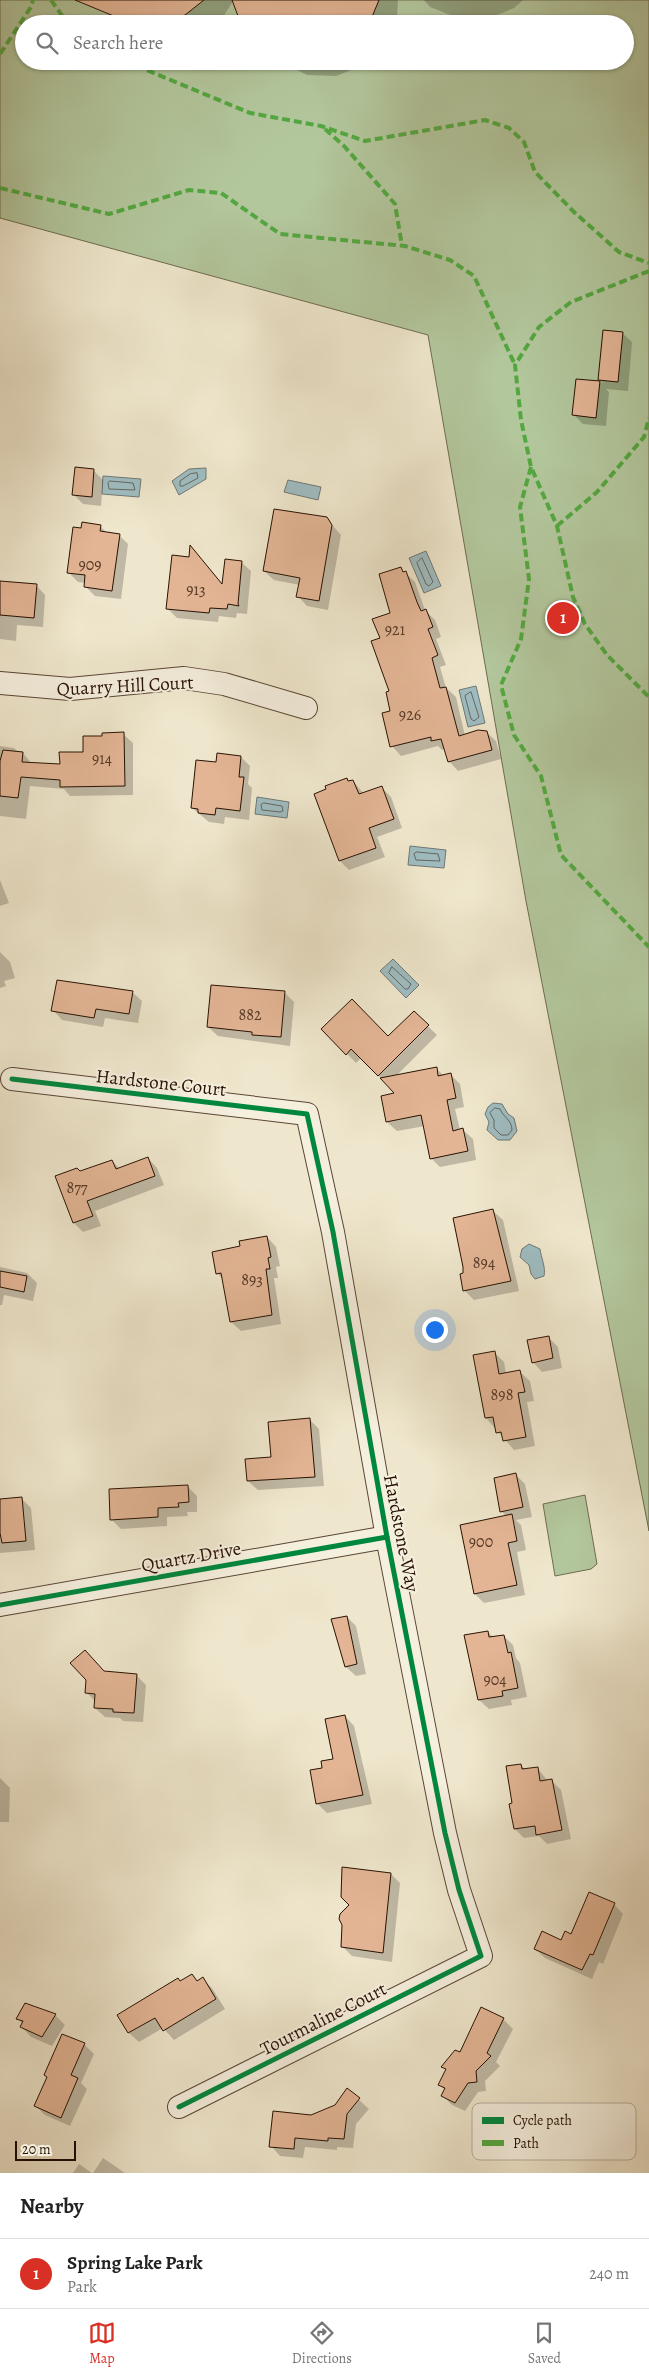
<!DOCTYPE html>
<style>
:root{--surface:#fff;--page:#f2f2f2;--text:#222;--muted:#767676;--line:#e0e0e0;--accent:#d93025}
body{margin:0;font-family:Alegreya,serif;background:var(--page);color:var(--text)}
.scale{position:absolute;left:15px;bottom:12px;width:61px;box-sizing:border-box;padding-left:5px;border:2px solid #281102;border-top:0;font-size:14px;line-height:18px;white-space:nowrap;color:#281102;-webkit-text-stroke:4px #f5efde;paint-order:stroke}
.you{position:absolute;left:434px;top:1329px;width:18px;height:18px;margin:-12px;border:4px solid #fff;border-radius:50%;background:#1a73e8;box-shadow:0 0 0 8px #1a73e833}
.badge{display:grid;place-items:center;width:32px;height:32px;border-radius:50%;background:var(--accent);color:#fff;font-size:16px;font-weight:700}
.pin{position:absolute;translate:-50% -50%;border:2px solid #fff;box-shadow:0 1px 5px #0006}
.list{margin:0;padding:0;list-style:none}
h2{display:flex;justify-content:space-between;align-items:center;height:65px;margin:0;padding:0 20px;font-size:21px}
h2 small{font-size:16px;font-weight:400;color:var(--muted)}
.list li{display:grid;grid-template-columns:32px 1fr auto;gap:15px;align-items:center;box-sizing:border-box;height:70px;padding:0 20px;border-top:1px solid var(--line)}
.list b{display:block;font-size:19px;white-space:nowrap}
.list p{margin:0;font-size:16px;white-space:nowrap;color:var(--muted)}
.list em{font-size:16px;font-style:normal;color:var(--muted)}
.icon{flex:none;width:28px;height:28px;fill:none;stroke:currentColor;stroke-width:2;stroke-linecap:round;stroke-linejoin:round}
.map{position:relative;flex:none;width:649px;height:2173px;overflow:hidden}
.search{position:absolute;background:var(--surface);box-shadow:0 1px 4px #0004;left:15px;right:15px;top:15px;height:55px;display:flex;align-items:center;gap:12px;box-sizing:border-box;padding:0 18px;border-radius:28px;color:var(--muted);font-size:19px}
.sheet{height:135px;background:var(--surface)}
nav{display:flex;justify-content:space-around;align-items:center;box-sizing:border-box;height:70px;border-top:1px solid var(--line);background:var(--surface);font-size:14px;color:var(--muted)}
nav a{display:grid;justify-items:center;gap:2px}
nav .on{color:var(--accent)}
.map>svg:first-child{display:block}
</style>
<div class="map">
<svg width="649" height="2173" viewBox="0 0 649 2173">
<rect width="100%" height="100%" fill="#efe7cd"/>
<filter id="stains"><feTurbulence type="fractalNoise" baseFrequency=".004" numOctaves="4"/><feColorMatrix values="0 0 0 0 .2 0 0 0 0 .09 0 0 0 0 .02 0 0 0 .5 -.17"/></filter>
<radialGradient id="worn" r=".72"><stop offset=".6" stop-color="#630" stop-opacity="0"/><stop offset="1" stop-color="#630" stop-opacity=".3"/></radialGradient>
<g fill="#b3c79d" stroke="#6e6c50" fill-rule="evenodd">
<path d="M0 0H649V1531L526 901 428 335 0 218ZM24 24H625V61H24Z"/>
<polygon points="585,1495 597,1564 591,1569 555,1576 543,1504"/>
</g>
<g fill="#9fbdc2" stroke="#6f7875">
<polygon points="206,468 206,479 179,495 172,481 189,469"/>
<polygon points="103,476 141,479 139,497 102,494"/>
<polygon points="288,480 321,487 318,500 284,492"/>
<polygon points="426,551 441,586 424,593 409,558"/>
<polygon points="476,686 485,723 468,727 459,690"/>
<polygon points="257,797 289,802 287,818 255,814"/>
<polygon points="410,846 446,850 444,868 408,865"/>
<polygon points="393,959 419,985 406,998 380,971"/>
<polygon points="493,1103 502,1104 508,1114 514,1118 517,1131 510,1140 498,1140 487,1130 489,1122 485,1114 488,1107"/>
<path d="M529 1244 540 1249C541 1258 546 1267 544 1276L535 1279 531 1274 529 1265 520 1257 522 1249Z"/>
</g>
<g fill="#0003">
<polygon points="93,0 398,0 397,18 395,24 243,24 233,1 223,17 215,24 118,24"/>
<polygon points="424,0 523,0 514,8 487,19 458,18 430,7"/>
<polygon points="279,61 368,61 364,65 336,76 307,75"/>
<polygon points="622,333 632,342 628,391 606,389 609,392 606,426 583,424 573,414 577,380 603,383 600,380"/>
<polygon points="94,471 103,480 101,506 83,504 74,495"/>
<polygon points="326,518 341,535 328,610 307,606 298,596 300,585 274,580 264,571"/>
<polygon points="100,526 108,534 119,535 128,544 121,599 95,596 85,586 86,583 78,582 68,572"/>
<polygon points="191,548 223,585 241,562 251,571 247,614 237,613 236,618 219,616 218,622 177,618 167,608 190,558"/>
<polygon points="400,568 415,582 425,610 435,620 441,637 436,639 446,665 440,667 446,688 456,697 465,736 486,732 496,741 501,759 458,771 449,761 445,749 442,750 438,746 401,756 392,746 391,692 381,639 391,613"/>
<polygon points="0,582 36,585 45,595 43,627 17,625 16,641 0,639"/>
<polygon points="123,734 133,743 133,795 70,796 64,789 30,786 26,819 0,816 0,746 14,748 18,752 23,753 32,764 61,766 84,753 103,738"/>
<polygon points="218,754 241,757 250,766 248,784 252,788 249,820 225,817 224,824 209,822 192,808 217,764"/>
<polygon points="346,779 349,782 353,781 364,794 381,787 391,797 402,828 377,837 385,857 349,870 340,861 315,795"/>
<polygon points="0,880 9,903 0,906"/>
<polygon points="0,952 10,962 15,978 4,981 6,986 0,988"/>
<polygon points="132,992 142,1001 138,1023 105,1018 103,1027 62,1020 53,1010"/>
<polygon points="284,992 294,1002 290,1046 218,1036 208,1027"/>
<polygon points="414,1013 437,1035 396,1076 436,1068 444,1076 451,1075 460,1084 464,1107 455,1109 460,1130 463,1130 473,1139 476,1160 440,1167 431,1158 425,1126 397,1131 387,1122 397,1094 361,1058 356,1063 323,1029 388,1038"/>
<polygon points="148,1158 157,1168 164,1185 95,1211 101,1226 83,1232 74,1223 57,1177 80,1173 112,1161 120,1169"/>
<polygon points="493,1211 503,1220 519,1291 474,1300 464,1290 465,1266"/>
<polygon points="267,1237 276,1247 280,1266 276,1267 278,1278 274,1278 281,1324 241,1331 231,1322 224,1280 217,1273 242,1247"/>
<polygon points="0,1267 27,1273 37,1283 33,1301 4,1295 2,1305 0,1305"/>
<polygon points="548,1337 558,1347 562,1368 542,1372 533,1362"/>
<polygon points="494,1352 504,1362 506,1374 520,1372 530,1381 534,1401 527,1402 535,1446 514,1450 486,1418"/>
<polygon points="309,1419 319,1429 324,1486 258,1490 248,1481"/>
<polygon points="516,1475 525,1484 532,1517 516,1520 521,1525 526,1550 517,1552 525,1595 484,1603 475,1594 507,1517 501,1511"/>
<polygon points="187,1486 197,1496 197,1512 187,1512 188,1516 167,1517 167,1526 121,1529 111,1519"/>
<polygon points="21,1498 31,1508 35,1550 0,1553 0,1501"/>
<polygon points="347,1617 356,1626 366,1674 356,1676 346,1667 333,1620"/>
<polygon points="488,1632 494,1638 504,1636 513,1645 516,1658 520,1663 527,1697 511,1700 512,1705 489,1709 479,1700"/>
<polygon points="105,1673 136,1675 146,1685 143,1722 123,1721 120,1718 105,1717 95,1708 96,1702 87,1693 87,1680"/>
<polygon points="345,1716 354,1726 372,1804 327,1813 317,1803 323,1769 334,1760"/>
<polygon points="521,1765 526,1770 537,1768 548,1781 551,1780 561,1790 571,1839 547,1844 539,1836 524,1838 515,1829 511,1805 514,1804"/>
<polygon points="0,1778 10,1788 9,1822 0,1822"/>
<polygon points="391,1874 400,1883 392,1962 352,1956 342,1946"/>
<polygon points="614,1904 623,1914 603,1964 599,1962 592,1979 545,1958 535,1949 562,1941"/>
<polygon points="192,1975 198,1982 203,1979 212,1988 225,2009 174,2040 163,2028 139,2042 129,2033 119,2015"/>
<polygon points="25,2005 56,2016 65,2025 52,2046 31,2037 22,2027 23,2024 17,2018"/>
<polygon points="503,2019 513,2029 496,2062 500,2066 485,2081 486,2091 478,2092 465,2111 452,2105 442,2095 445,2090 440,2085 447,2071 442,2066"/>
<polygon points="84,2044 94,2054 81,2083 87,2089 70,2126 45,2115 36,2106"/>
<polygon points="348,2090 369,2109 356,2124 353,2148 337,2147 337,2150 305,2147 303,2158 280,2156 271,2146 311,2116 336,2106"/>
<polygon points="103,2158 125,2173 93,2173"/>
<polygon points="79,2164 92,2173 73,2173"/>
</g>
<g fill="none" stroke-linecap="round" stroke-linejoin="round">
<g stroke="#646762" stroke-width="1">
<polygon points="197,473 198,478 183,486 180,486 180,481 190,474"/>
<polygon points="110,481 133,483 135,490 109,489 108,483"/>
<polygon points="422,558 433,582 429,586 426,584 417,563"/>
<polygon points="471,692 479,717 474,721 471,719 465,696"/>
<polygon points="264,803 282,806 283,811 280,812 262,810 261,805"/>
<polygon points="417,852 438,854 440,861 416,860 414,854"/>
<polygon points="392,967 411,984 408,989 405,989 389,973"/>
<path d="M495 1108 500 1109C503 1117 512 1120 512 1130L508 1135H501L494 1128V1120L490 1113Z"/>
</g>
</g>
<g fill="#e3b595" stroke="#281102">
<polygon points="75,0 204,0 185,15 160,24 133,24"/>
<polygon points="232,0 379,0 369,24 241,24"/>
<polygon points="603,330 623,332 618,382 598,380"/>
<polygon points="576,379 600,381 596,418 572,415"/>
<polygon points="75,467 94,469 92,497 72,495"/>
<polygon points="274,509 327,517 332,525 319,601 296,597 300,578 263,571"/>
<polygon points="82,522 101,525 100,531 120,534 112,591 84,587 85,575 67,573 73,527 81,528"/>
<polygon points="190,545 222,584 225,559 242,561 238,604 239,606 228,604 227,609 210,608 209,613 166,609 172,555 189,557"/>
<polygon points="401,567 403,572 406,571 417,602 421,611 426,609 433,627 428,629 438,655 432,658 440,688 446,687 459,736 478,730 487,731 492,750 448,762 441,739 431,741 431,737 390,747 382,713 390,711 386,692 389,691 371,641 380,638 372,619 390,613 379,574"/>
<polygon points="0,581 37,584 34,618 0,615"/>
<polygon points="124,732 125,786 60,787 60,780 21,777 18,798 0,796 0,761 3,750 23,752 22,762 60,764 59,752 83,752 83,736 102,736 102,733"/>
<polygon points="217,753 241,756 239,777 244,777 240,811 216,808 215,815 198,813 198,809 191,808 196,760 216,762"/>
<polygon points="347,778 348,781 353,780 359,794 382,786 394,819 369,828 376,848 339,861 314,794 326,789 325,786"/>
<polygon points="57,980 133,991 129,1014 96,1009 94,1018 51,1011"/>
<polygon points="211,985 285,991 281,1037 252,1035 252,1032 207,1027"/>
<polygon points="352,999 388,1036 414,1011 429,1025 378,1076 351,1049 346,1055 321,1029"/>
<polygon points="437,1067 438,1076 451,1073 456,1098 447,1100 453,1131 463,1128 468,1151 430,1159 421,1115 386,1122 381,1096 394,1093 380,1078"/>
<polygon points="148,1157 155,1176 87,1201 93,1216 73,1223 55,1176 77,1168 80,1171 112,1160 116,1169"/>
<polygon points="493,1209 511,1281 463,1291 460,1274 463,1273 463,1267 453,1218"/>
<polygon points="267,1236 271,1257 268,1258 270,1269 266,1269 272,1315 230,1322 221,1273 216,1274 212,1252 240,1246 239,1241"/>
<polygon points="0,1271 27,1276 24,1292 0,1287"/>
<polygon points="549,1336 553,1358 532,1363 527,1340"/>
<polygon points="495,1351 499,1374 520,1370 525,1392 518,1393 526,1437 503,1441 501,1432 496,1433 493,1417 485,1418 473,1355"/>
<polygon points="310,1418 315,1477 247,1481 245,1459 271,1457 268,1422"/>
<polygon points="516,1473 523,1507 500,1512 494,1478"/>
<polygon points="188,1485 189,1502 178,1503 179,1507 158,1508 158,1517 110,1520 109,1489"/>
<polygon points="22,1497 26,1541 2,1543 0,1533 0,1499"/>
<polygon points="512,1514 517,1541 508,1543 517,1585 474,1594 460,1525"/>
<polygon points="347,1616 357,1664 345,1667 331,1619"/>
<polygon points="488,1631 489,1637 504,1635 508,1653 511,1652 518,1688 502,1691 503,1696 478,1700 464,1635"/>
<polygon points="85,1650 104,1671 137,1674 134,1713 113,1712 113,1709 94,1708 95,1694 85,1693 86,1680 70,1663"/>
<polygon points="345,1715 363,1795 316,1804 310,1770 322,1768 321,1761 333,1759 325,1719"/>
<polygon points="521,1764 522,1769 538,1767 540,1781 552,1779 562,1830 536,1835 535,1826 514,1829 509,1804 512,1803 506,1766"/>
<polygon points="342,1867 391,1873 383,1953 341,1947 342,1925 339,1919 340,1914 349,1905 341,1897"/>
<polygon points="589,1892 615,1903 593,1955 590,1954 582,1970 534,1949 542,1931 561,1940 565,1931 571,1934"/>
<polygon points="192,1974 197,1981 203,1977 216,1999 163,2031 155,2018 128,2033 117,2015 178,1978 180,1981"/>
<polygon points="25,2003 56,2014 42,2037 20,2027 23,2021 16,2019"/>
<polygon points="481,2007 504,2018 487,2053 491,2056 476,2071 477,2082 468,2083 455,2103 441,2096 445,2088 438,2085 446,2069 441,2067 455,2050 460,2052"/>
<polygon points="62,2034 85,2043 71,2075 78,2078 61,2118 34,2106 47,2077 44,2075"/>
<polygon points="347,2088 360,2098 347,2114 344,2139 328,2138 328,2141 295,2138 294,2149 269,2147 273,2111 311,2115 335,2105"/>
</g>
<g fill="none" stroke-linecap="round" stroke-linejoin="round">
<g stroke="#5a4635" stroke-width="24">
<g id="minor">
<polyline points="0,683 70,689 184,678 224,684 306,708"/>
<polyline points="12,1079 307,1114 333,1232 387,1537 445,1833 459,1890 481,1956 179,2107"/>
<polyline points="0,1605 387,1537"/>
</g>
</g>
<use href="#minor" stroke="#f5efde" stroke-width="22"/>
<g stroke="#53a840" stroke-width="4" stroke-dasharray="8 4" stroke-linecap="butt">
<polyline points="51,0 68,24"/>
<polyline points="0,54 31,7 33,0"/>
<polyline points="125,61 250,113 321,126 365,141 485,120 509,128 524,142 535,172 574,212 619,252 649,263"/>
<polyline points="325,129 344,146 395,204 402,246"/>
<polyline points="0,188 109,214 189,190 221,193 280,234 405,246 450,260 474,276 515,365"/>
<polyline points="649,271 571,302 539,327 515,365 521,420 531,467 557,526 573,597 585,624 607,655 649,697"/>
<polyline points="531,467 520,507 529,579 521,639 501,685 514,735 541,776 561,855 649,947"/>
<polyline points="557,526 597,492 644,437 649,418"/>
</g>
<g stroke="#f5efde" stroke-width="8">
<g id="cycleway">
<polyline points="12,1079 307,1114 333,1232 387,1537 445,1833 459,1890 481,1956 179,2107"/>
<polyline points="0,1605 387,1537"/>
</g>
</g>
<use href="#cycleway" stroke="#00873e" stroke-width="5"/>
</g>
<g text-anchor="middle" stroke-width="4" stroke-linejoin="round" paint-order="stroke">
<g font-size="16" fill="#573a27">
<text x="90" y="570">909</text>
<text x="196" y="595">913</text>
<text x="395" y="635">921</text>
<text x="410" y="720">926</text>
<text x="102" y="764">914</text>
<text x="250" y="1020">882</text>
<text x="77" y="1193">877</text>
<text x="484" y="1268">894</text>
<text x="252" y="1285">893</text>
<text x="502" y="1400">898</text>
<text x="481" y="1547">900</text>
<text x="495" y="1685">904</text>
</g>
<g font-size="19" fill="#281102" stroke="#f5efde">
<text transform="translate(125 685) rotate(-3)" y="7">Quarry Hill Court</text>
<text transform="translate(161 1082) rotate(6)" y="7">Hardstone Court</text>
<text transform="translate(402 1533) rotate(79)" y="7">Hardstone Way</text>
<text transform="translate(191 1556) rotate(-10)" y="7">Quartz Drive</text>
<text transform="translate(323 2018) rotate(-27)" y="7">Tourmaline Court</text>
</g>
</g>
<rect x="472" y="2103" width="164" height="57" rx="8" fill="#f5efde" stroke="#b8ac9c" stroke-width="1"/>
<rect x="482" y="2117" width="22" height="7" fill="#00873e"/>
<rect x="482" y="2140" width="22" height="6" fill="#53a840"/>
<g font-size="14" fill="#281102">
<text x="513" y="2125">Cycle path</text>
<text x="513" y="2148">Path</text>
</g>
<rect width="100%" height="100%" filter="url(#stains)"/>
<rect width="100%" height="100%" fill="url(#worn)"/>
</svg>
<div class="scale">20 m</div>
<div class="you"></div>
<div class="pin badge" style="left:563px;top:618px">1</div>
<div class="search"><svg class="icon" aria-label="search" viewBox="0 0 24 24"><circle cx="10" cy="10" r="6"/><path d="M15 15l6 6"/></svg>Search here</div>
</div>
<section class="sheet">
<h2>Nearby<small></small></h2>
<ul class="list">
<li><span class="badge">1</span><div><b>Spring Lake Park</b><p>Park</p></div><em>240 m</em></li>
</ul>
</section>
<nav>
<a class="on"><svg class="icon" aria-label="map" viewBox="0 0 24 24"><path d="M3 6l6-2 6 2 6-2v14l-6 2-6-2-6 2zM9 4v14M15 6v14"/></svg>Map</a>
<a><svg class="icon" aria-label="directions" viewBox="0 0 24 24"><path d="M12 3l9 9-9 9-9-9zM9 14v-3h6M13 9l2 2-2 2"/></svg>Directions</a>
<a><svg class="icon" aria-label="saved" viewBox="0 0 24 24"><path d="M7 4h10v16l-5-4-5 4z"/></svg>Saved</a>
</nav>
